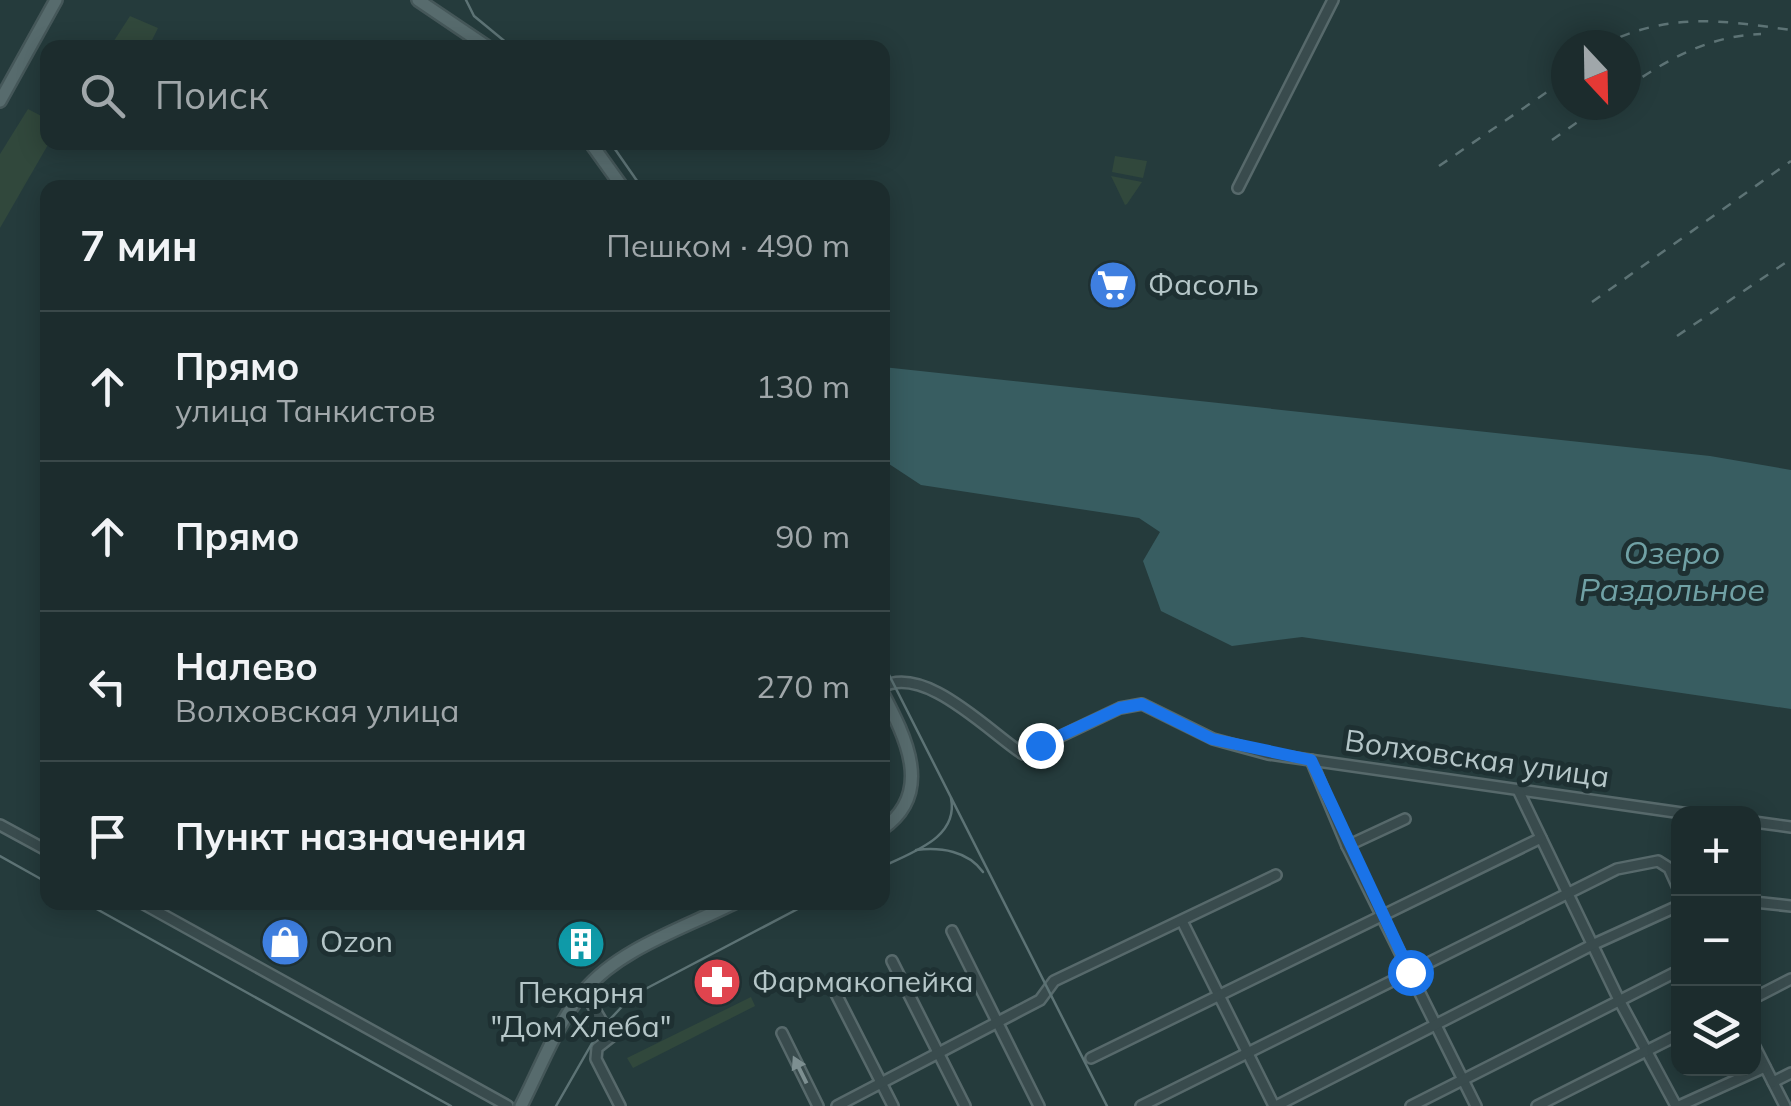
<!DOCTYPE html>
<html lang="ru">
<meta charset="utf-8">
<style>
:root{--surface:#1c2c2d;--page:#293839;--text:#f1f3f6;--muted:#a0a7aa;--line:#3a4849}
body{margin:0;font-family:Mulish,sans-serif;background:var(--page);color:var(--text)}
.controls{position:absolute;right:30px;bottom:30px;display:grid;overflow:hidden;border-radius:20px;box-shadow:0 5px 25px #0003}
.controls button{width:90px;height:90px;display:grid;place-items:center;padding:0;border:0;border-bottom:2px solid var(--line);background:var(--surface);color:var(--text);font:50px sans-serif}
.compass{position:absolute;left:1551px;top:30px;width:90px;height:90px;border-radius:50%;background:var(--surface);box-shadow:0 5px 25px #0003;rotate:158deg}
.stop{position:absolute;width:30px;height:30px;margin:-22px;border:8px solid #1a73e8;border-radius:50%;background:#fff}
.stop.end{background:#1a73e8;border-color:#fff;box-shadow:0 2px 10px #0008}
.list{margin:0;padding:0;list-style:none}
h2{display:flex;justify-content:space-between;align-items:center;height:130px;margin:0;padding:0 40px;font-size:42px}
h2 small{font-size:32px;font-weight:400;color:var(--muted)}
.list li{display:grid;grid-template-columns:65px 1fr auto;gap:30px;align-items:center;box-sizing:border-box;height:150px;padding:0 40px;border-top:2px solid var(--line)}
.list b{display:block;font-size:38px;white-space:nowrap}
.list p{margin:0;font-size:32px;white-space:nowrap;color:var(--muted)}
.list em{font-size:32px;font-style:normal;color:var(--muted)}
.icon{flex:none;width:55px;height:55px;fill:none;stroke:currentColor;stroke-width:2;stroke-linecap:round;stroke-linejoin:round}
.map{position:relative;flex:none;width:1791px;height:1106px;overflow:hidden}
.search{position:absolute;background:var(--surface);box-shadow:0 5px 25px #0003;left:40px;top:40px;width:850px;height:110px;display:flex;align-items:center;gap:25px;box-sizing:border-box;padding:0 35px;border-radius:20px;color:var(--muted);font-size:38px}
.panel{position:absolute;background:var(--surface);box-shadow:0 5px 25px #0003;left:40px;top:180px;width:850px;height:730px;border-radius:20px}
.map>svg:first-child{display:block}
</style>
<div class="map">
<svg width="1791" height="1106" viewBox="0 0 1791 1106">
<rect width="100%" height="100%" fill="#253b3c"/>
<g fill="#31483c">
<polygon points="130,16 158,28 152,40 167,47 110,47"/>
<polygon points="28,109 47,119 49,143 0,228 0,154"/>
<polygon points="1115,156 1147,161 1143,178 1112,172"/>
<polygon points="1111,176 1142,182 1127,204 1125,205"/>
<polygon points="751,997 755,1006 633,1068 627,1058"/>
</g>
<polygon fill="#385d61" points="883,367 1710,456 1791,470 1791,709 1302,637 1232,646 1161,611 1143,561 1160,532 1139,518 921,485 883,460"/>
<g fill="none" stroke-linecap="round" stroke-linejoin="round">
<g stroke="#57696b" stroke-width="14">
<g id="minor">
<polyline points="1238,188 1333,0"/>
<path d="M882 687C925 664 988 731 1023 754L1120 708 1142 704 1213 739 1268 754 1689 814"/>
<polyline points="1311,760 1347,846 1476,1106"/>
<polyline points="1519,792 1619,1000 1676,1106"/>
<polyline points="1754,822 1791,827"/>
<polyline points="0,825 48,851"/>
<polyline points="1347,846 1405,819"/>
<polyline points="140,902 508,1106"/>
<polyline points="1754,902 1791,906"/>
<polyline points="1183,923 1274,1106"/>
<polyline points="952,931 1039,1106"/>
<polyline points="892,961 965,1106"/>
<polyline points="834,990 893,1106"/>
<polyline points="584,991 611,1037 597,1048 596,1059 620,1106"/>
<polyline points="1754,998 1791,979"/>
<polyline points="782,1033 818,1106"/>
<polyline points="1754,1045 1785,1106"/>
<polyline points="1091,1058 1541,838"/>
<polyline points="1773,1082 1791,1073"/>
<polyline points="837,1106 1040,1000 1054,981 1276,875"/>
<polyline points="1141,1106 1617,869 1658,861 1669,868 1678,888"/>
<polyline points="1276,1106 1592,945 1678,906"/>
<polyline points="1411,1106 1678,971"/>
<polyline points="1537,1106 1678,1035"/>
<polyline points="1679,1106 1765,1067"/>
</g>
</g>
<g stroke="#455759" stroke-width="16">
<g id="major">
<polyline points="418,0 489,48"/>
<polyline points="0,101 56,0"/>
<polyline points="590,142 623,188"/>
<path d="M882 692C905 736 935 793 882 829"/>
<path d="M521 1106C540 1069 557 1023 584 991 620 948 687 927 736 902"/>
</g>
</g>
<use href="#minor" stroke="#394b4d" stroke-width="9"/>
<use href="#major" stroke="#576b6d" stroke-width="11"/>
<g stroke="#5d7375" stroke-width="2.5">
<polyline points="466,0 474,16 513,48"/>
<polyline points="610,142 642,188"/>
<polyline points="882,661 1107,1106"/>
<path d="M916 850C941 847 968 851 983 872"/>
<polyline points="0,856 48,883"/>
<path d="M882 867C912 852 959 838 951 798"/>
<polyline points="84,902 451,1106"/>
<polyline points="556,1106 599,1031 632,996 811,902"/>
</g>
<g stroke="#5d7375" stroke-width="2.5" stroke-dasharray="10 10" stroke-linecap="butt">
<path d="M1602 45C1670 12 1719 20 1791 30"/>
<path d="M1626 88C1668 59 1708 36 1761 34"/>
<polyline points="1552,140 1602,105"/>
<polyline points="1439,166 1566,79"/>
<polyline points="1592,302 1791,161"/>
<polyline points="1677,336 1791,259"/>
</g>
</g>
<defs><path id="oneway-solid" d="M-6-.8H1V-3.2L6.5 0L1 3.2V.8H-6Z" transform="scale(2.5)"/></defs>
<use fill="#7d8f91" href="#oneway-solid" transform="translate(800 1070) rotate(-116)"/>
<g fill="none" stroke-linecap="round" stroke-linejoin="round">
<polyline stroke="#1a73e8" stroke-width="12" points="1040,745 1120,708 1142,704 1212,739 1311,760 1410,972"/>
</g>
<defs>
<g id="supermarket-disc" transform="scale(2.5)"><circle r="9.5" fill="#3f7fe0" stroke="#1e3032"/><path d="M-6-5.5h2.5l.6 2H6L4.5 2H-2.5L-4.4-4H-6ZM-1.5 3.2a1.3 1.3 0 1 0 .1 0ZM3 3.2a1.3 1.3 0 1 0 .1 0Z" fill="#fff"/></g>
<g id="shop-disc" transform="scale(2.5)"><circle r="9.5" fill="#3f7fe0" stroke="#1e3032"/><path d="M-5-2.5h2.3a2.7 3.5 0 0 1 5.4 0H5L5.5 6h-11ZM-1.5-2.5h3a1.5 2.3 0 0 0-3 0Z" fill="#fff"/></g>
<g id="building-disc" transform="scale(2.5)"><circle r="9.5" fill="#0f9aa8" stroke="#1e3032"/><path d="M-4-6H4V6H1V3H-1V6H-4ZM-2.5-4.3h1.7v1.8h-1.7ZM.8-4.3h1.7v1.8H.8ZM-2.5-1h1.7V.8h-1.7ZM.8-1h1.7V.8H.8Z" fill="#fff"/></g>
<g id="pharmacy-disc" transform="scale(2.5)"><circle r="9.5" fill="#e0444e" stroke="#1e3032"/><path d="M-2-6h4v4h4v4h-4v4h-4v-4h-4v-4h4Z" fill="#fff"/></g>
</defs>
<g fill-rule="evenodd">
<use href="#supermarket-disc" x="1113" y="285"/>
<use href="#shop-disc" x="285" y="942"/>
<use href="#building-disc" x="581" y="944"/>
<use href="#pharmacy-disc" x="717" y="982"/>
</g>
<g text-anchor="middle" stroke-width="10" stroke-linejoin="round" paint-order="stroke">
<g font-size="30" fill="#b5c6c8" stroke="#1e3032" text-anchor="start">
<text x="1148" y="295">Фасоль</text>
<text x="320" y="952">Ozon</text>
<text x="752" y="992">Фармакопейка</text>
<text x="581" y="1003" text-anchor="middle">Пекарня<tspan x="581" dy="34">"Дом Хлеба"</tspan></text>
</g>
<g font-size="30" fill="#b5c6c8" stroke="#1e3032">
<text transform="translate(1477 759) rotate(8)" y="10">Волховская улица</text>
</g>
<g font-size="32" font-style="italic" fill="#70a1a5" stroke="#1e3032">
<text x="1672" y="564">Озеро<tspan x="1672" dy="37">Раздольное</tspan></text>
</g>
</g>
</svg>
<div class="controls">
<button>+</button>
<button>−</button>
<button><svg class="icon" aria-label="layers" viewBox="0 0 24 24"><path d="M12 4l9 5-9 5-9-5zM3 14l9 5 9-5"/></svg></button>
</div>
<svg class="compass" viewBox="-18 -18 36 36"><path d="M0-13l5 13h-10z" fill="#e53935"/><path d="M0 13l5-13h-10z" fill="#a0a7aa"/></svg>
<div class="stop" style="left:1410px;top:972px"></div>
<div class="stop end" style="left:1040px;top:745px"></div>
<div class="search"><svg class="icon" aria-label="search" viewBox="0 0 24 24"><circle cx="10" cy="10" r="6"/><path d="M15 15l6 6"/></svg>Поиск</div>
<section class="panel">
<h2>7 мин<small>Пешком · 490 m</small></h2>
<ul class="list">
<li><svg class="icon" aria-label="ahead" viewBox="0 0 24 24"><path d="M12 20V5M6 11l6-6 6 6"/></svg><div><b>Прямо</b><p>улица Танкистов</p></div><em>130 m</em></li>
<li><svg class="icon" aria-label="ahead" viewBox="0 0 24 24"><path d="M12 20V5M6 11l6-6 6 6"/></svg><div><b>Прямо</b></div><em>90 m</em></li>
<li><svg class="icon" aria-label="left" viewBox="0 0 24 24"><path d="M17 20v-9H6M10 6l-5 5 5 5"/></svg><div><b>Налево</b><p>Волховская улица</p></div><em>270 m</em></li>
<li><svg class="icon" aria-label="arrive" viewBox="0 0 24 24"><path d="M6 21V4h12l-3 4 3 4H6"/></svg><div><b>Пункт назначения</b></div></li>
</ul>
</section>
</div>
